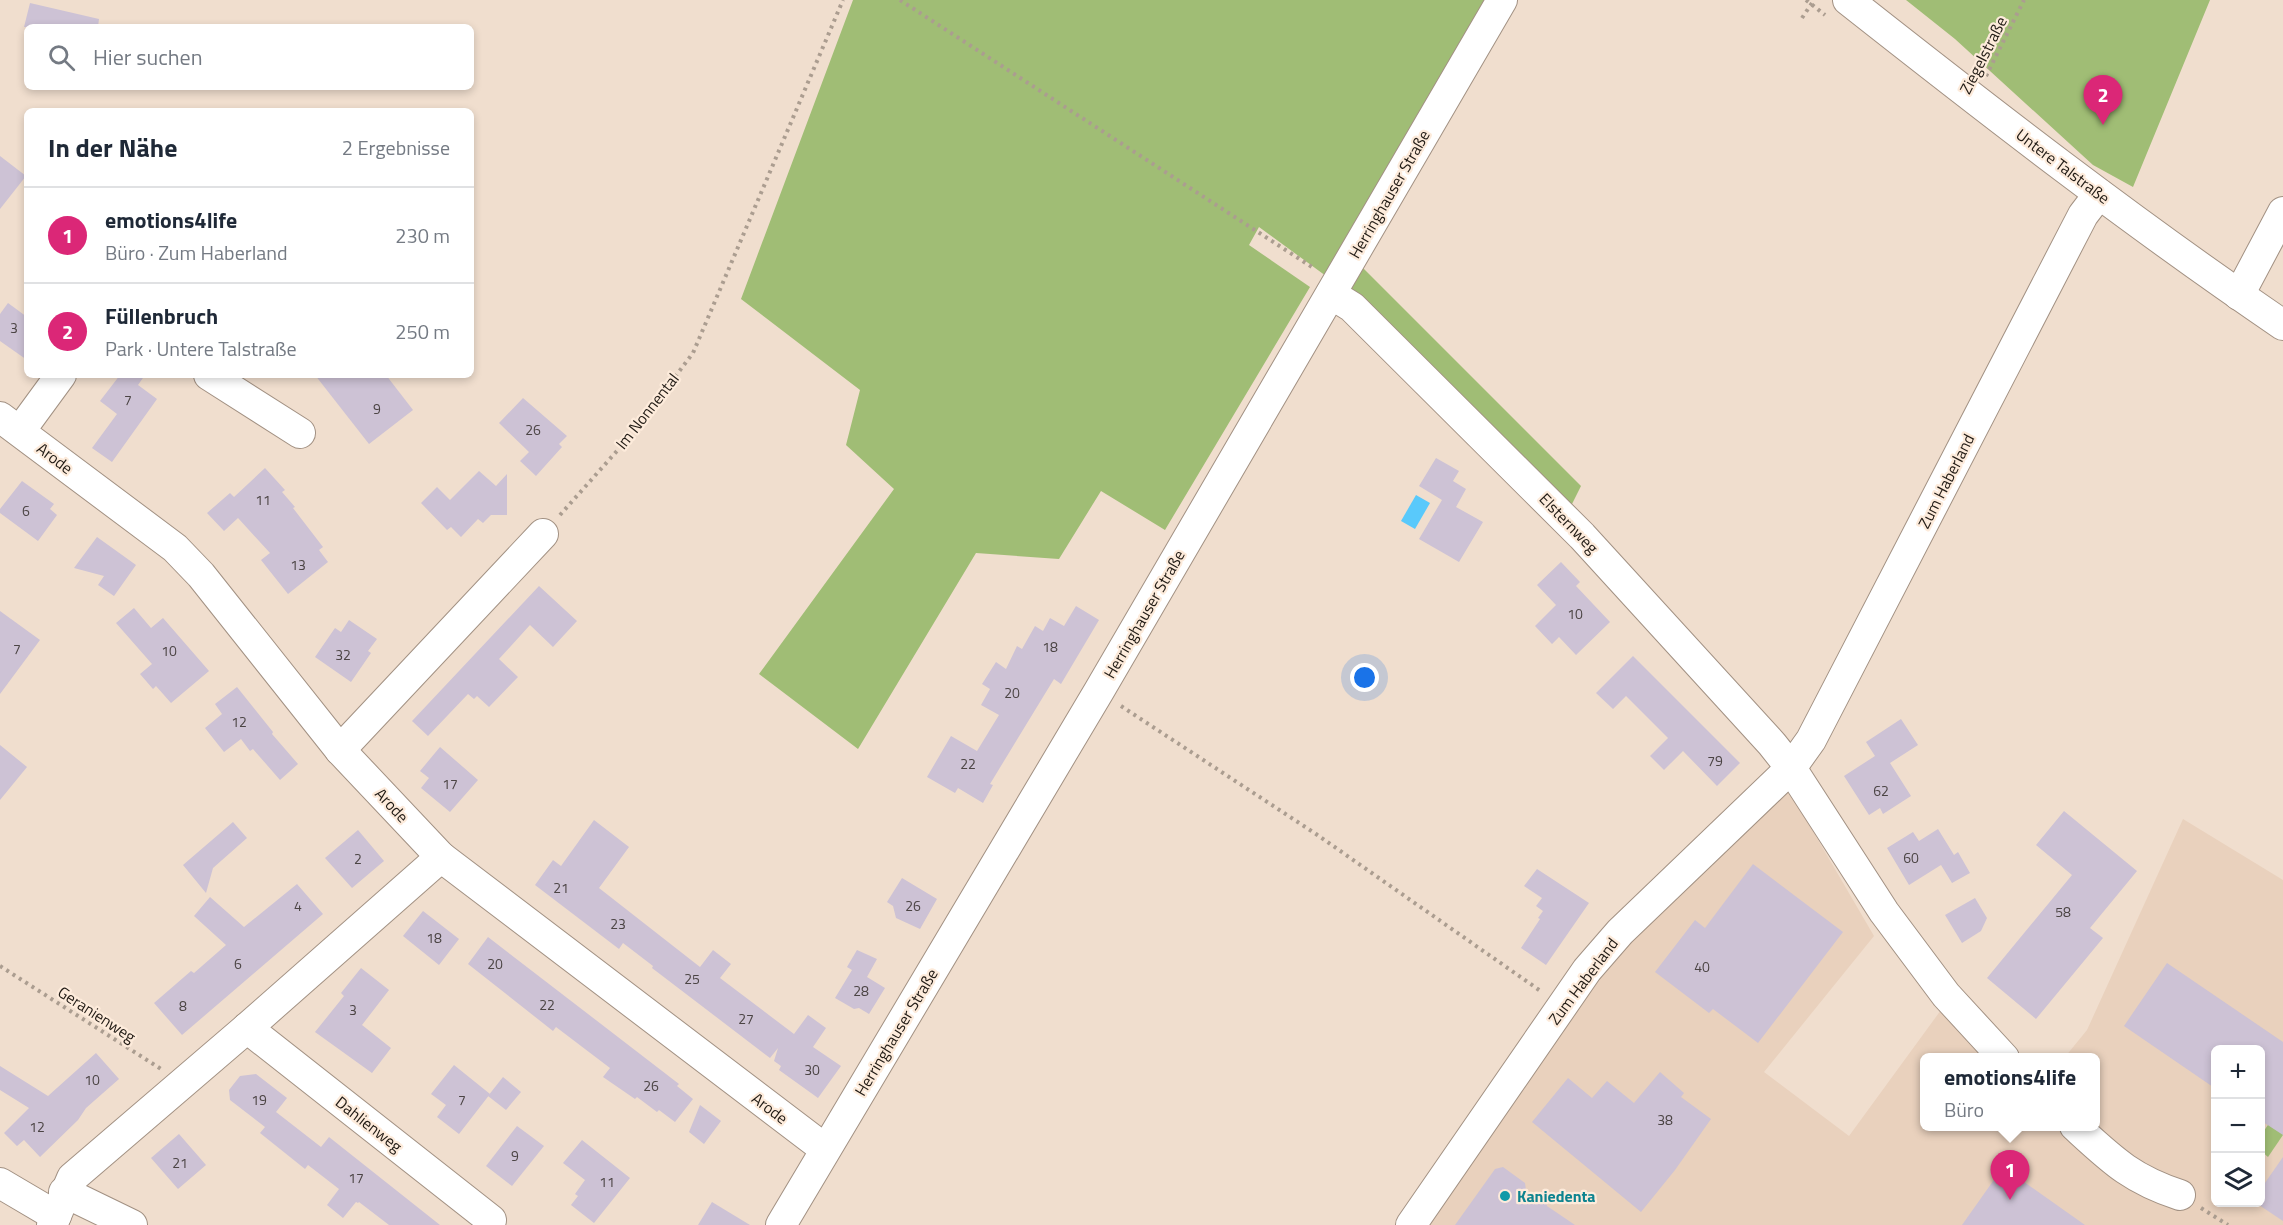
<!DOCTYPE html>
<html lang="de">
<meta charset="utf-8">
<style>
:root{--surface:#fff;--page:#f2f2f3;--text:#1f2937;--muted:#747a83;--line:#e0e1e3;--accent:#db2777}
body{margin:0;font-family:"Titillium Web",sans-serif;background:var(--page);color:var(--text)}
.controls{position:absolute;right:18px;bottom:18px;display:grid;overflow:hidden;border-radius:9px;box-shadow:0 3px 9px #0003}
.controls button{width:54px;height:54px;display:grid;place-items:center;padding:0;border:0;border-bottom:2px solid var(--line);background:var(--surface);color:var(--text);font:30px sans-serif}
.you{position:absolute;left:1365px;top:678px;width:21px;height:21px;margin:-15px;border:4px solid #fff;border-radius:50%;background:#1a73e8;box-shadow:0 0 0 9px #1a73e833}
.badge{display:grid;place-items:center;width:39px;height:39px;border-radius:50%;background:var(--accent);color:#fff;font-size:20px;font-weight:700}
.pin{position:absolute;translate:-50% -50px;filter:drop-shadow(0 2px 3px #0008)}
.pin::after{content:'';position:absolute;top:32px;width:21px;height:18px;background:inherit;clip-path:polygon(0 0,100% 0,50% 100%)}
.popup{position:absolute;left:1920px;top:1053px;width:180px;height:78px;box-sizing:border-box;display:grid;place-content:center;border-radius:9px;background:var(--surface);filter:drop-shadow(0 2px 4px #0005);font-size:20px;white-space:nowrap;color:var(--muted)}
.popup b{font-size:22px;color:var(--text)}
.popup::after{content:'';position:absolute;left:50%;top:100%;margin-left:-12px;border:12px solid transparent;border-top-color:var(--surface)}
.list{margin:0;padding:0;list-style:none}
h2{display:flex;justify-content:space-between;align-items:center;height:78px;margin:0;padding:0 24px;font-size:26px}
h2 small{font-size:20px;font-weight:400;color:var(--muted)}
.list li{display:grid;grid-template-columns:39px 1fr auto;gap:18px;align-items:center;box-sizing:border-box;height:96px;padding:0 24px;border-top:2px solid var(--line)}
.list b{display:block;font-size:22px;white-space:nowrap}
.list p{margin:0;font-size:20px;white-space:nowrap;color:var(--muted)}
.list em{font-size:20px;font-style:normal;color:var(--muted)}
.icon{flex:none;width:33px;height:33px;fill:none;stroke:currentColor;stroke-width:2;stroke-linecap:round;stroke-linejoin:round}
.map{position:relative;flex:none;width:2283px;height:1225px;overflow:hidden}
.search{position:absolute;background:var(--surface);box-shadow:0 3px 9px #0003;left:24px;top:24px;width:450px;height:66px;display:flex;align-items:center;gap:15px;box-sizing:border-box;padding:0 21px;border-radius:9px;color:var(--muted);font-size:22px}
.panel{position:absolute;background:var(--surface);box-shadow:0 3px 9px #0003;left:24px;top:108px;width:450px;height:270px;border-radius:9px}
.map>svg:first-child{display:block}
</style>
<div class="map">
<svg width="2283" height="1225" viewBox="0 0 2283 1225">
<rect width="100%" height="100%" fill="#f0dece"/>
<polygon fill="#e9d1bd" points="1786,785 1874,936 1764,1072 1849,1136 1941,1010 1983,1057 1924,1058 1924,1126 2051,1126 2056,1131 2055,1127 2096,1126 2096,1058 2065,1057 2087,1030 2183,819 2283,880 2283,1103 2261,1135 2260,1050 2216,1050 2216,1202 2260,1202 2261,1151 2268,1156 2283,1135 2283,1225 1424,1225 1613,953"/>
<g fill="#a0bd75">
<polygon points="853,0 1486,0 1326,276 1259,227 1249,245 1310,287 1165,530 1101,491 1059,559 976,553 858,749 759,674 894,489 846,445 860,390 741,299"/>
<polygon points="1906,0 2210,0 2133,187 2093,165 1955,39"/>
<polygon points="1359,264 1581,486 1568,512 1347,294"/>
<polygon points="2283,1103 2283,1135 2268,1157 2261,1151 2261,1135"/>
</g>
<polygon fill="#59c9fb" points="1416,495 1430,503 1415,529 1401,521"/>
<g fill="#cdc2d5">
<polygon points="30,3 99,19 98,27 24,27"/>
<polygon points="0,156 26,176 0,209"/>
<polygon points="8,303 27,317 27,360 0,341 0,314"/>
<polygon points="120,375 145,375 138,385 157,399 112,462 92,448 117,414 100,401"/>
<polygon points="315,375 386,375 413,410 369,444"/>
<polygon points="523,398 567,436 559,444 562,447 536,476 520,461 529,452 499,423"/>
<polygon points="1436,458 1459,471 1453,481 1466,489 1456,507 1483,522 1459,562 1419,539 1442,500 1419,486"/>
<polygon points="265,468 285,490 282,492 295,507 293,508 323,547 319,550 328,562 288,594 261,560 270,553 238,518 224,531 207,513 230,493 234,497"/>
<polygon points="479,471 496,486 507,474 507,515 491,515 483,523 478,519 461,537 451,527 447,530 421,503 437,487 450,500"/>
<polygon points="22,481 54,504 50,509 57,515 38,541 0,513 0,509"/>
<polygon points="97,537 136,565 114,596 98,585 104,576 74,568"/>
<polygon points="1561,562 1580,582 1576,586 1610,622 1576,655 1559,637 1552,644 1535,626 1556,605 1537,585"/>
<polygon points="539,586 577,621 553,647 530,625 499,659 518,677 489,707 477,696 474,699 468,694 428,736 412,721"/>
<polygon points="1076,606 1099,620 1061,684 1054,679 990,784 993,785 983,803 958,788 955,793 927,777 951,736 977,751 999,715 981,705 990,689 982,684 996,662 1006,669 1017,646 1022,649 1035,626 1043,631 1050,618 1064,626"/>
<polygon points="134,608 151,628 163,618 209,671 171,703 156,686 153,689 140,674 152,664 116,623"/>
<polygon points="0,611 40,640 0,694"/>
<polygon points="349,620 377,639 368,651 371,653 351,682 315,657 335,628 341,632"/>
<polygon points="1633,656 1740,763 1717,786 1683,751 1664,770 1650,756 1668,738 1626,696 1613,709 1596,693"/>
<polygon points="237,687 273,732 272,734 298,764 280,780 253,749 250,751 241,739 224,752 205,728 222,714 215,704"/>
<polygon points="1901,719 1918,745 1890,763 1911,796 1883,814 1880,808 1869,815 1844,776 1875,756 1866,742"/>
<polygon points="0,745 27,767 0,800"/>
<polygon points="440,747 478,780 450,812 421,788 429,778 420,771"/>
<polygon points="2064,811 2137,871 2090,928 2103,938 2036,1019 1987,978 2072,875 2036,845"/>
<polygon points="594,820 629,847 599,888 700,967 713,950 731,964 720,978 794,1034 808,1015 826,1028 813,1047 841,1066 818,1098 779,1070 781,1066 774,1061 778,1048 770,1058 652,968 653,966 623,943 619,949 535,885 553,860 561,866"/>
<polygon points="233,822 247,838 213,868 206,893 183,865"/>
<polygon points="1938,829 1954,855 1958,852 1970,873 1952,883 1941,865 1909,885 1887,848 1913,832 1919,841"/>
<polygon points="358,830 384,861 352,888 325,858"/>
<polygon points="1753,864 1843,932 1758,1043 1713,1009 1709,1013 1655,972 1695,920 1705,928"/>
<polygon points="1537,869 1589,903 1546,965 1521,948 1540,919 1538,918 1543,911 1536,906 1542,898 1524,886"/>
<polygon points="902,878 937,899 920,929 896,918 893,906 887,902"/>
<polygon points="297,884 323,914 182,1035 154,1003 191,971 194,973 226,945 194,916 210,897 244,927"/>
<polygon points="1975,898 1987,918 1981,931 1962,943 1945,915"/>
<polygon points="423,911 459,939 439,965 403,936"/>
<polygon points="488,937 679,1084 677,1086 693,1099 675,1122 659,1110 657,1112 637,1097 635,1099 603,1077 610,1068 556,1027 553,1031 468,964"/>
<polygon points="857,950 877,959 867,977 885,988 869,1014 859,1008 854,1009 835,998 852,970 847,967"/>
<polygon points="2167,963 2283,1042 2283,1135 2260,1120 2260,1050 2216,1050 2216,1089 2124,1026"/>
<polygon points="361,968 389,990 362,1025 391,1048 372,1073 315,1032 344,996 341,993"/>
<polygon points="96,1053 119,1079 86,1108 78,1120 40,1157 24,1140 17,1146 4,1133 29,1108 0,1090 0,1066 48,1096"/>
<polygon points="454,1065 490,1094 459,1134 437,1117 446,1105 431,1094"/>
<polygon points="1660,1072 1684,1093 1681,1097 1711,1119 1675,1170 1641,1212 1532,1122 1568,1078 1592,1098 1607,1081 1634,1103"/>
<polygon points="256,1074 287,1098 276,1112 321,1147 329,1137 440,1225 389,1225 359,1202 358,1203 356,1202 343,1218 327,1205 339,1189 308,1165 305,1169 260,1133 265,1127 230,1100 229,1090 240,1076"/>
<polygon points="503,1077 521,1092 506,1110 488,1096"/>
<polygon points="700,1105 721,1121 704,1144 689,1132"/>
<polygon points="517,1126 544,1146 512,1186 486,1166"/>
<polygon points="179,1134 206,1165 178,1189 151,1158"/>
<polygon points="582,1140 630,1178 594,1223 571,1205 578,1196 575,1194 585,1180 563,1163"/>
<polygon points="2283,1157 2283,1221 2256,1203 2260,1203 2260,1190"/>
<polygon points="1503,1167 1525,1183 1527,1198 1546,1196 1547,1206 1575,1225 1455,1225 1495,1169"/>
<polygon points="2003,1167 2085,1225 1962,1225"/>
<polygon points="712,1202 750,1225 698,1225"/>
</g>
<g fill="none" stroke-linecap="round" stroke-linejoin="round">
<g stroke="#a29183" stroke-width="32">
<g id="minor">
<path d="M1848 0C1990 112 2133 223 2283 325"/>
<polyline points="1331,294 1352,307 1582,536 1772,744 1791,768 1884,912 1946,995 2004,1058"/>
<polyline points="2239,295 2283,212"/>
<polyline points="209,375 300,433"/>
<polyline points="0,417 175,548 201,575 340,750 441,857 825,1149"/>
<polyline points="20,431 61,375"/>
<polyline points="340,750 543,534"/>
<polyline points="247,1028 491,1220"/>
<path d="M2075 1126C2112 1160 2131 1179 2180 1195"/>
<polyline points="0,1183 56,1216"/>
<polyline points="64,1192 132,1225"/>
<polyline points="52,1225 72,1178 247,1028 441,857"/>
<polyline points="781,1225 1099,691 1502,0"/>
<polyline points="1411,1225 1587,970 1620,932 1791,768 1811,740 2083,215 2099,194"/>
</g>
</g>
<g stroke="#ab9d90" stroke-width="4" stroke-dasharray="3 4.5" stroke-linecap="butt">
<polyline points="900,0 1315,269"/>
<polyline points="1806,0 1825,15"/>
<polyline points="1802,18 1814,0"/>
<polyline points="1986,76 2024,0"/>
<polyline points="560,515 632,434 693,353 843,0"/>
<polyline points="1121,706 1316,834 1542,992"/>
<polyline points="0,966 161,1069"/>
<polyline points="2201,1208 2228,1225"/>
</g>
<use href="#minor" stroke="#fff" stroke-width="30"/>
</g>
<circle fill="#0f9aa8" stroke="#fdebdb" stroke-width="2" cx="1505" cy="1196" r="6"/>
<g text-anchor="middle" stroke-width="4.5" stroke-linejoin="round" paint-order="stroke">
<g font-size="14" fill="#4b4444">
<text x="14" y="333">3</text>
<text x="128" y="405">7</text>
<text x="377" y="414">9</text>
<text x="533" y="435">26</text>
<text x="263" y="505">11</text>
<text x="26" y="516">6</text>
<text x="298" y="570">13</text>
<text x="1575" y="619">10</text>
<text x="1050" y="652">18</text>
<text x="17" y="654">7</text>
<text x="169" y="656">10</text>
<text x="343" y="660">32</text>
<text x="1012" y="698">20</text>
<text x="239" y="727">12</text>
<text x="1715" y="766">79</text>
<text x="968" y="769">22</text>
<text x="450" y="789">17</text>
<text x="1881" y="796">62</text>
<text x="1911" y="863">60</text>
<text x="358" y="864">2</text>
<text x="561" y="893">21</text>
<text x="298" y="911">4</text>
<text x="913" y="911">26</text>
<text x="2063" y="917">58</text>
<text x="618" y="929">23</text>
<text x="434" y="943">18</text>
<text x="238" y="969">6</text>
<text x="495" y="969">20</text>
<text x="1702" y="972">40</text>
<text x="692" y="984">25</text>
<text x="861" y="996">28</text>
<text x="547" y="1010">22</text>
<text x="183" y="1011">8</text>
<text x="353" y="1015">3</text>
<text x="746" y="1024">27</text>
<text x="812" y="1075">30</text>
<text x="92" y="1085">10</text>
<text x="651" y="1091">26</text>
<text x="259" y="1105">19</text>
<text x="462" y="1105">7</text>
<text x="1665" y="1125">38</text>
<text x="37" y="1132">12</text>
<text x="515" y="1161">9</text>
<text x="180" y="1168">21</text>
<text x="356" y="1183">17</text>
<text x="607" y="1187">11</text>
</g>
<g font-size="16" fill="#201a14" stroke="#fdebdb">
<text transform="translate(1983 55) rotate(-63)" y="6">Ziegelstraße</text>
<text transform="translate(2063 166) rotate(37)" y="6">Untere Talstraße</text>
<text transform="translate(1389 194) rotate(-60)" y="6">Herringhauser Straße</text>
<text transform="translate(647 411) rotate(-52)" y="6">Im Nonnental</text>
<text transform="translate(55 458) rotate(37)" y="6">Arode</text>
<text transform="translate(1946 481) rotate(-63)" y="6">Zum Haberland</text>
<text transform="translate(1569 523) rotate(46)" y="6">Elsternweg</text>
<text transform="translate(1144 614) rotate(-60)" y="6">Herringhauser Straße</text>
<text transform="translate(392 805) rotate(47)" y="6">Arode</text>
<text transform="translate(1583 981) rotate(-53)" y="6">Zum Haberland</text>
<text transform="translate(97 1014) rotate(33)" y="6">Geranienweg</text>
<text transform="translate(896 1032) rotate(-59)" y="6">Herringhauser Straße</text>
<text transform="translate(770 1108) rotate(37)" y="6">Arode</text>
<text transform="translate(369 1124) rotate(38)" y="6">Dahlienweg</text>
</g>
<g font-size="16" font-weight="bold" fill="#0d838f" stroke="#fdebdb" text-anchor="start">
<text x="1517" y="1202">Kaniedenta</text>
</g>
</g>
</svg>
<div class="controls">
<button>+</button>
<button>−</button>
<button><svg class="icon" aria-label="layers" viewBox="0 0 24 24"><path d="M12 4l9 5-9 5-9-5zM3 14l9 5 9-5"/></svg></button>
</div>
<div class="you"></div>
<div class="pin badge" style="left:2010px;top:1200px">1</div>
<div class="popup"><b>emotions4life</b>Büro</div>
<div class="pin badge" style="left:2103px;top:125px">2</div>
<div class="search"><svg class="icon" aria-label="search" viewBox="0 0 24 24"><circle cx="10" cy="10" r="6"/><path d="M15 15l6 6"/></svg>Hier suchen</div>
<section class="panel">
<h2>In der Nähe<small>2 Ergebnisse</small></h2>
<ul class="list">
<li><span class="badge">1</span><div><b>emotions4life</b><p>Büro · Zum Haberland</p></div><em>230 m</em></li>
<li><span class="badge">2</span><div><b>Füllenbruch</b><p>Park · Untere Talstraße</p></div><em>250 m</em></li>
</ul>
</section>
</div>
